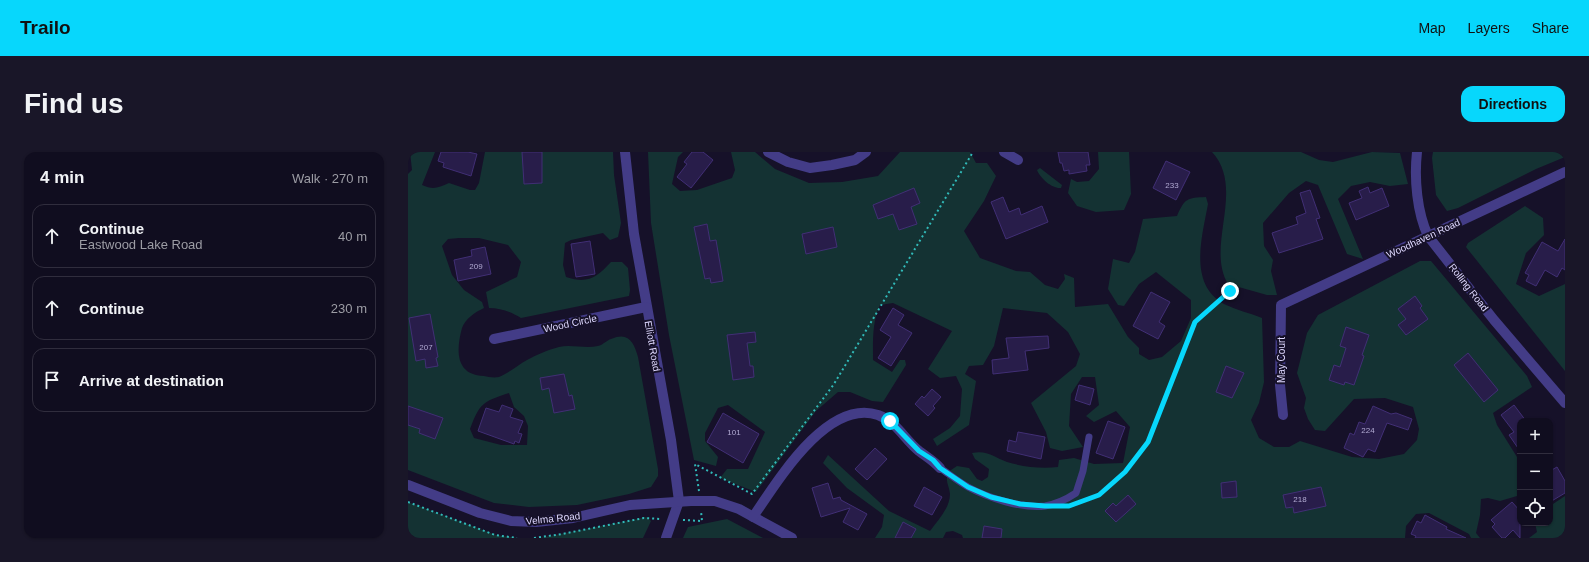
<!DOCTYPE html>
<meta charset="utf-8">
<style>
:root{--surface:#100d1f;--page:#191628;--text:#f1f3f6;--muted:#9c9ca4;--line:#302d3d;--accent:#07d7fc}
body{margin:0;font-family:Helvetica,sans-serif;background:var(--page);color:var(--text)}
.controls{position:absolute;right:12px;bottom:12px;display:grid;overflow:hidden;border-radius:8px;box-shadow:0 1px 3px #0004}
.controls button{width:36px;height:36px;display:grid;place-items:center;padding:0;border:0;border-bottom:1px solid var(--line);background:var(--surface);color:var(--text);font:20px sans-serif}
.stop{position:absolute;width:12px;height:12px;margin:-9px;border:3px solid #07d7fc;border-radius:50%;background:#fff}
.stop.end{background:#07d7fc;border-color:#fff;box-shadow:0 1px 4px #0008}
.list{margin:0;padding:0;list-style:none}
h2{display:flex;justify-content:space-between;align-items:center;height:52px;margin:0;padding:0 16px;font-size:17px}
h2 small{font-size:13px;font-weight:400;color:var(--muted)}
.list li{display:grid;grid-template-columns:26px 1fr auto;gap:12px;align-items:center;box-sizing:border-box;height:64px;margin:0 8px 8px;padding:0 8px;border:1px solid var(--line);border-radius:12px}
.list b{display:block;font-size:15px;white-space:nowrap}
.list p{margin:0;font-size:13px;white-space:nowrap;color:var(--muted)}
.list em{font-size:13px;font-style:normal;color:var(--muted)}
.icon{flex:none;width:22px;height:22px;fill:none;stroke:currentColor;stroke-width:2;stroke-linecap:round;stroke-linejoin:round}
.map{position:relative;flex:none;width:1157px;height:386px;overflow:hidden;border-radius:12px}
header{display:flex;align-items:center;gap:24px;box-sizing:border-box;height:56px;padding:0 20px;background:var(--accent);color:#111}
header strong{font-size:19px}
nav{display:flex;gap:22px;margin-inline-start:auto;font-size:14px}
.intro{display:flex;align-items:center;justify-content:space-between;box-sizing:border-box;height:96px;padding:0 24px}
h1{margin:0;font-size:28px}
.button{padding:10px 18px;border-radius:12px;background:var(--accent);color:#111;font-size:14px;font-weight:700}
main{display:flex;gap:24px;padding:0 24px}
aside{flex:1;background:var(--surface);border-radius:12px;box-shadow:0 1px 3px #0004}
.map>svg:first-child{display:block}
</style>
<header>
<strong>Trailo</strong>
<nav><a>Map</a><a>Layers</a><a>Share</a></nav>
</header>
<div class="intro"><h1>Find us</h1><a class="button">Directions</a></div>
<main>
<aside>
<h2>4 min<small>Walk · 270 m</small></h2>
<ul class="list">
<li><svg class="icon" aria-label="ahead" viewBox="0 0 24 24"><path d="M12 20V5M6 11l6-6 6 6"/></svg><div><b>Continue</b><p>Eastwood Lake Road</p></div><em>40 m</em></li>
<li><svg class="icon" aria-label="ahead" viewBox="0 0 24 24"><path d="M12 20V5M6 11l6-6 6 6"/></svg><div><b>Continue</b></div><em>230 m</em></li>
<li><svg class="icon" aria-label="arrive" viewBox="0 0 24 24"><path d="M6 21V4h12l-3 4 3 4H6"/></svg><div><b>Arrive at destination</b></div></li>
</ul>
</aside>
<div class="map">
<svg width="1157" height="386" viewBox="0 0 1157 386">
<rect width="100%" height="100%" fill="#161129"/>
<g fill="#143233" fill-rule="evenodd">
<path d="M2 0H27L14 33C25 38 30 36 41 31L62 38H67L71 31 77 0H205L206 23 213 71 210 85 202 88 195 81 163 88 157 91 155 113 158 125C180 132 188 126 203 110H214L220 116 222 138 221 144 113 166C103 160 93 156 81 156L78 140 109 125 113 110 100 93 71 86H51L40 87 34 94 44 123 56 138 74 150 76 156C67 160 57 167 54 176 48 198 47 223 76 224 80 225 86 226 91 225 101 221 110 213 119 208 128 203 140 198 151 195 163 192 177 197 190 194 195 193 199 188 203 187 221 179 226 191 230 205L250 317V324L243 335 221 342 169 353 121 355 86 351 0 318V22L4 18ZM101 241 106 255 116 264 120 274 119 293H93L66 286 62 277C72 251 74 250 101 241Z"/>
<path d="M240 0H275L270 5 264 32 272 39 289 38 324 26 327 18 323 0H347L367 17 401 31 434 30 470 24 492 0H562L568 11H579L588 24 576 49 556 79 572 106 608 119 622 120 637 133 650 137 657 127 656 122 666 126 667 155 700 152 720 185 731 196V202L741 208 754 205 773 189 783 166V148L748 120 731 132 716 154 710 153 700 137 705 107 721 111 727 100 735 67 769 64C777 46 779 46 798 45L800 52C794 85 780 132 816 152 828 158 842 161 854 166L856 230 851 251 843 268 851 286 866 295H881L892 289 944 305 971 307 996 302 1009 288 1011 277 1005 255 977 246 946 247 917 279 907 278 900 267 896 256 898 246 889 221 899 181 910 163 1012 109H1023L1119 224 1124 235 1085 261 1089 273 1109 305 1112 304V348L1109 344 1092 349 1080 346 1073 347 1072 363 1068 381 1072 386H1063L1061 382 1021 361 1008 362 998 374 997 386H555L554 383 545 379 538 380 535 386H467L474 375 476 363 439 336 415 311 420 303 481 359 522 379C530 368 542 356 542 342 541 332 537 331 540 320L549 314 561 316 569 327 574 329 580 325 581 317 567 307 564 301C580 298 585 305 599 310 615 315 634 317 650 315L651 308 666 306 686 312 715 311 722 275 708 259 686 270 678 264 691 253 687 225H674L663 242 661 274 675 295 654 299 642 296 638 280 623 251 668 214 672 202 660 180 639 161 595 156 586 194 575 213 561 214 557 222 568 229 561 273 529 294 525 287 542 276 552 264 554 237 548 224 532 226 520 217 544 179 485 151 472 153C464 170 465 190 465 208L484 220 492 208H497L498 213 475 250 464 249 442 240H430L408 259 348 340 312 326 319 317H340L357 280 320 253 310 256 297 281V289L310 305 308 314 286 308 261 183 243 71Z"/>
<polygon points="690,0 721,0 723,42 716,58 688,60 669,54 660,41 663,27 669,30 681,29 691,17"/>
<path d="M804 0H893L911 8 925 10 964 0 992 1 1000 32 982 34 962 30 943 34 930 47 955 107 939 102 910 33 898 29 881 41 855 71 856 94 865 108 863 119 869 143H859L820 132C797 94 838 37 804 0Z"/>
<polygon points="1025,0 1157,0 1157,5 1128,17 1050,56 1039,59 1028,43 1024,6"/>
<path d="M632 16 654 33 653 36C644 37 632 26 629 18Z"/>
<polygon points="1117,54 1135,66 1136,83 1118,101 1108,132 1131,144 1157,132 1157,219 1058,95 1060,91"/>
<polygon points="1157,344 1157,382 1155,386 1121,386 1129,380 1127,371 1142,371 1142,354"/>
<polygon points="0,350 88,383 109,386 0,386"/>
<polygon points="239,365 243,369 235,386 132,386"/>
<polygon points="319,367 355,386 275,386 280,375"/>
</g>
<g fill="#281d4a" stroke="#412f75">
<polygon points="33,0 60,0 69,2 63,24 35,15 36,11 30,9"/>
<polygon points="114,0 134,0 134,31 116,32"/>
<polygon points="284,0 295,0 305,8 283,36 269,25 279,12 276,10"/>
<polygon points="650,0 680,0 682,13 678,13 679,19 661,22 661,18 656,19 654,11 652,11"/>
<polygon points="758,9 782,20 768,48 745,36"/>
<polygon points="960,35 962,41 974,36 981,54 948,68 941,51 954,46 951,39"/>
<polygon points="506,36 512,51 503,55 509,72 491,78 485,62 470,67 465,53"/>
<polygon points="902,38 912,66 908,67 915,87 871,101 864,81 890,72 888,65 898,61 892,41"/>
<polygon points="595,45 601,60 611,56 613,63 634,54 640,70 598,87 583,50"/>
<polygon points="299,72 302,89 308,88 315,129 303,131 302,126 297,127 286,75"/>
<polygon points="425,75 429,95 398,102 394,82"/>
<polygon points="1157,87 1157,118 1154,116 1149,125 1137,118 1128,134 1118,129 1121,123 1117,121 1134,90 1150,99"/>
<polygon points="182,89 187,122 168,125 163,92"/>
<polygon points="77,95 83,122 50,129 46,108 64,104 63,98"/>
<polygon points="743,140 762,150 751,170 757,174 750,187 725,174"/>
<polygon points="1007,144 1014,154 1012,156 1020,167 998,183 990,173 998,167 990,157"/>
<polygon points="485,156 496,163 490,173 504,181 483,214 470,206 483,185 472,178"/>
<polygon points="22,162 30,205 28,206 30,214 18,216 17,207 8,209 1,166"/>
<polygon points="938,175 961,183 954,203 956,204 946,233 937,230 936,233 921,228 926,213 932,215 938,196 932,194"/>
<polygon points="347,180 348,190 339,191 342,214 345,214 346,225 325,228 319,183"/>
<polygon points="640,184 641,196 617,199 620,218 585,222 584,208 601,206 598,186"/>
<polygon points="1060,201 1090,238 1076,250 1046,213"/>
<polygon points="818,214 836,221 824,246 808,240"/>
<polygon points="156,222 161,244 164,243 167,257 146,261 141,236 134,238 132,226"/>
<polygon points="671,233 686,237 682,253 667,248"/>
<polygon points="524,237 533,245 525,254 527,256 520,264 507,252 514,244 516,246"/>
<polygon points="94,253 105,257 102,265 115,269 110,281 114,282 111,291 107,289 106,292 70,279 78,256 91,260"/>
<polygon points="1106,253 1118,269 1112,269 1112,299 1101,283 1106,280 1093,263"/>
<polygon points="0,254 35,266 27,287 11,281 12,277 0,273"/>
<polygon points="965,254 983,262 988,261 1004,267 1000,278 979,271 967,300 960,297 955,305 936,296 942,281 946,283 951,270 957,272"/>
<polygon points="315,261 351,282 335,311 299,290"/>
<polygon points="700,269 717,275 705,307 688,301"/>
<polygon points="610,280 637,285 633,307 599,299 601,288 608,290"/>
<polygon points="467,296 479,307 459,328 447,317"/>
<polygon points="1149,315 1157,329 1157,341 1142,350 1142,319"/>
<polygon points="828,329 829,345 814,346 813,331"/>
<polygon points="420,331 425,347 432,345 433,348 459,362 450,378 435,370 442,356 413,365 404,336"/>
<polygon points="516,335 534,345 524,363 506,354"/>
<polygon points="913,335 918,354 886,361 885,355 878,356 875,343"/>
<polygon points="720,343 728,352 708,370 697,359 705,351 708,354"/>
<polygon points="1104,350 1112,359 1112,386 1105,378 1097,386 1094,386 1084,375 1087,372 1083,368"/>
<polygon points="1017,363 1039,375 1038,377 1058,386 1007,386 1008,384 1003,382 1009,369 1013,371"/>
<polygon points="495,370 508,377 503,386 487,386"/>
<polygon points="576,374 594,377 593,386 574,386"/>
</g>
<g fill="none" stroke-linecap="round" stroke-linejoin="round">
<g stroke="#31bab9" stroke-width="2" stroke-dasharray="2 3" stroke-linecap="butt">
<polyline points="291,339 287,312 344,342 426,232 565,0"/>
<polyline points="674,349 691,343 717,320 740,290 787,170 822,139"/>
<polyline points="0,350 87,383 109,386"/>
<polyline points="275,368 294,369 293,359"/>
<polyline points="126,386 154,382 236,366 253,367"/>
</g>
<path stroke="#433c87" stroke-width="7" d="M532 316C541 322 551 330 560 335 580 346 615 357 637 354 649 352 659 347 668 341L675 319 681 285"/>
<g stroke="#433c87" stroke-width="10">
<polyline points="217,0 226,82 263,288 271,349 258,386"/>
<polyline points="360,0 380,10 402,16 424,13 447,8 458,0"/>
<polyline points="596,0 610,8"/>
<path d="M1009 0C1006 27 1009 60 1020 84L1086 168 1157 251"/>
<polyline points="86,187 238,155"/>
<polyline points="875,263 872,233 873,153 1157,20"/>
<polyline points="0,333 72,361 103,369 128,370 165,366 222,353 283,349 307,349 331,357 384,386"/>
<path d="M345 365C369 330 419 246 470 263 489 270 496 287 511 299 519 305 526 309 532 316"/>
</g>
</g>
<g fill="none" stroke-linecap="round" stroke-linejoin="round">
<polyline stroke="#07d7fc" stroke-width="5" points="482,269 511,299 525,308 532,316 560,335 583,345 612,352 637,354 661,354 691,343 717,320 740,290 787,170 822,139"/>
</g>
<g text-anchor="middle" stroke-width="4" stroke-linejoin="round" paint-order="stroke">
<g font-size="8" fill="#b1aad2">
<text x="764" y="36">233</text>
<text x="68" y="117">209</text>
<text x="18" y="198">207</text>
<text x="960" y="281">224</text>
<text x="326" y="283">101</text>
<text x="892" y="350">218</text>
</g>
<g font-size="10" fill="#dfd9ff" stroke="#161129">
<text transform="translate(1015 86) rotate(-25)" y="4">Woodhaven Road</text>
<text transform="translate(1061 135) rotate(52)" y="4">Rolling Road</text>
<text transform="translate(162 171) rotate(-12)" y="4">Wood Circle</text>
<text transform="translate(245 194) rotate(80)" y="4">Elliott Road</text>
<text transform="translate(873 208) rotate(-90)" y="4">May Court</text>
<text transform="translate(145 366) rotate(-6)" y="4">Velma Road</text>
</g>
</g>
</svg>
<div class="controls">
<button>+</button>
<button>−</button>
<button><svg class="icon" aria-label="locate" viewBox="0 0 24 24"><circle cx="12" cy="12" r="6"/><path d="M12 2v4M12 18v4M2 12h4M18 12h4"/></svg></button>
</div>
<div class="stop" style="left:482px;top:269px"></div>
<div class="stop end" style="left:822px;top:139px"></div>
</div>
</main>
